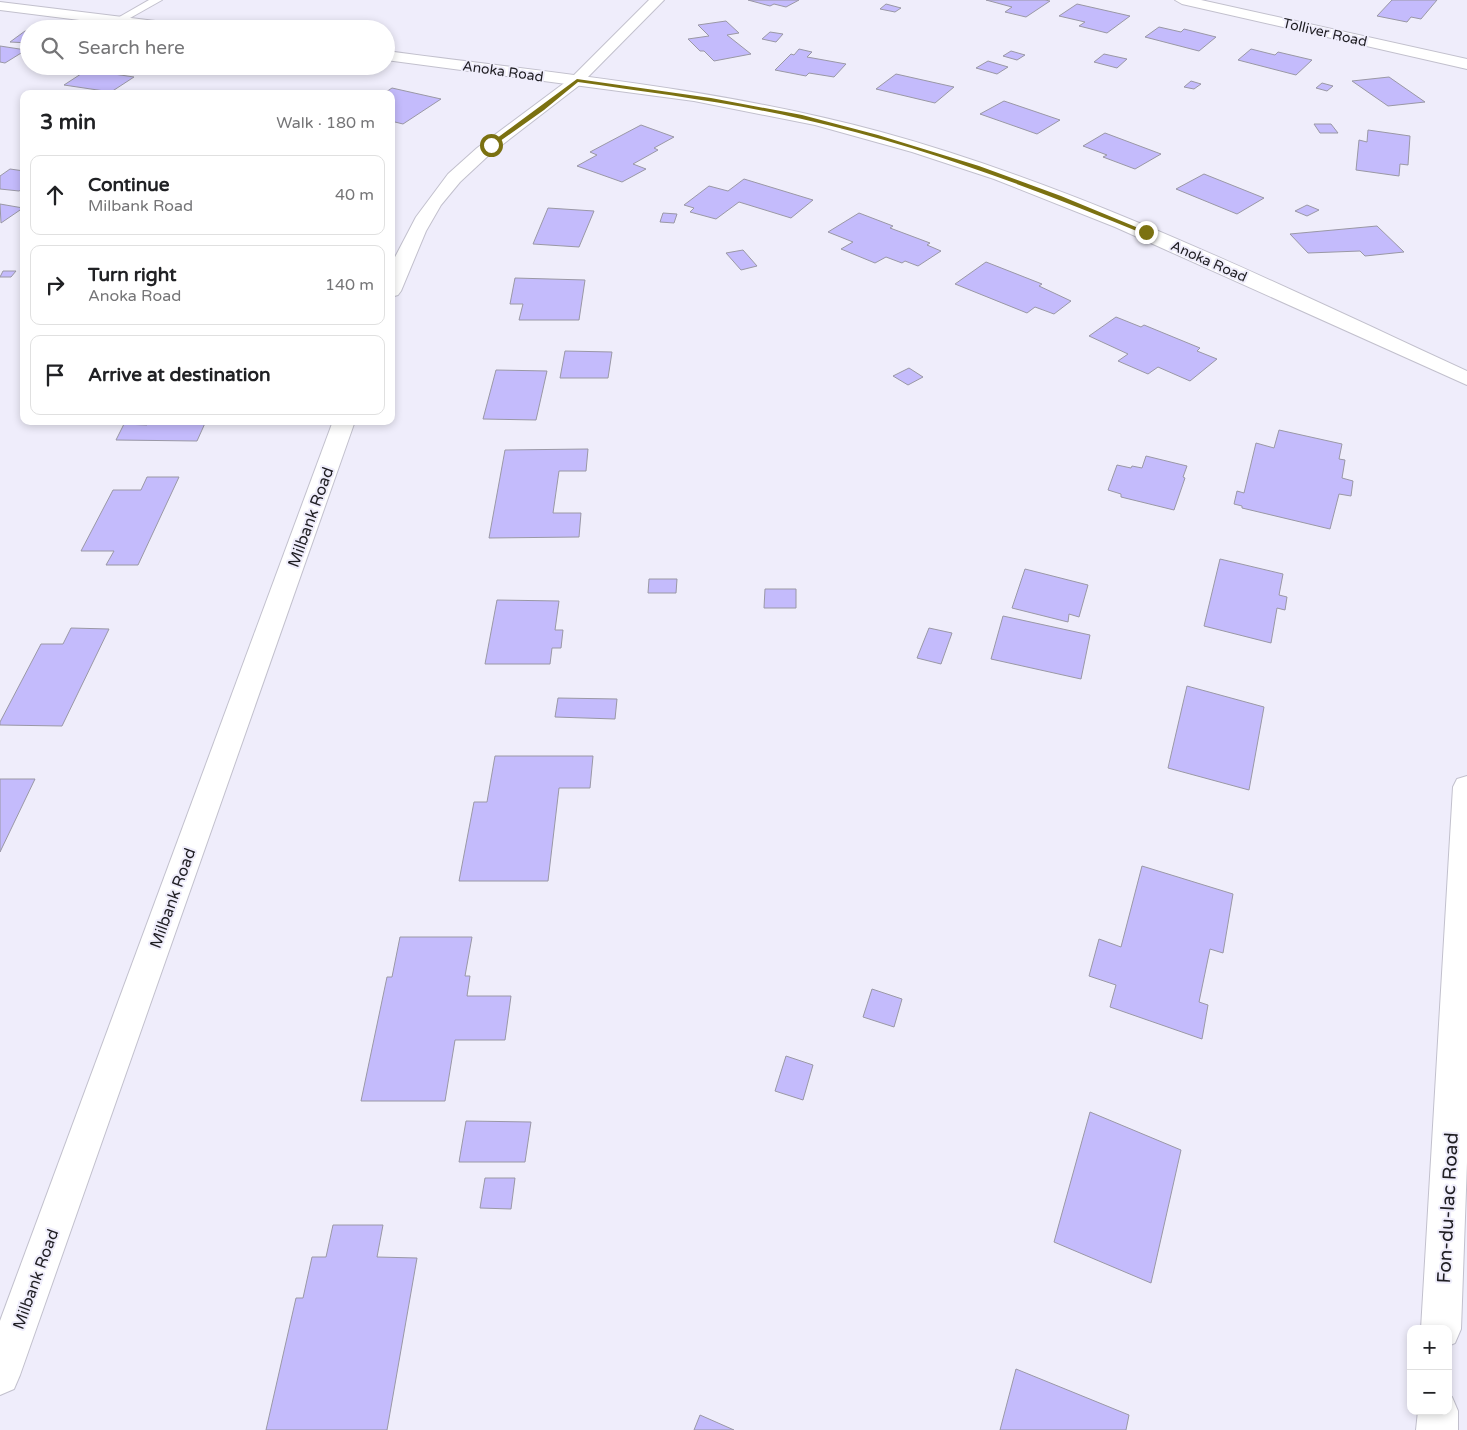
<!DOCTYPE html>
<meta charset="utf-8">
<style>
:root{--surface:#fff;--page:#f6f6f6;--text:#202124;--muted:#757577;--line:#e0e0e0}
body{margin:0;font-family:"Varela Round",sans-serif;background:var(--page);color:var(--text)}
.controls{position:absolute;right:15px;bottom:15px;display:grid;overflow:hidden;border-radius:10px;box-shadow:0 2px 8px #0003}
.controls button{width:45px;height:45px;display:grid;place-items:center;padding:0;border:0;border-bottom:1px solid var(--line);background:var(--surface);color:var(--text);font:25px sans-serif}
.stop{position:absolute;width:15px;height:15px;margin:-11px;border:4px solid #7b7111;border-radius:50%;background:#fff}
.stop.end{background:#7b7111;border-color:#fff;box-shadow:0 1px 5px #0008}
.list{margin:0;padding:0;list-style:none}
h2{display:flex;justify-content:space-between;align-items:center;height:65px;margin:0;padding:0 20px;font-size:21px}
h2 small{font-size:16px;font-weight:400;color:var(--muted)}
.list li{display:grid;grid-template-columns:32px 1fr auto;gap:15px;align-items:center;box-sizing:border-box;height:80px;margin:0 10px 10px;padding:0 10px;border:1px solid var(--line);border-radius:10px}
.list b{display:block;font-size:19px;white-space:nowrap}
.list p{margin:0;font-size:16px;white-space:nowrap;color:var(--muted)}
.list em{font-size:16px;font-style:normal;color:var(--muted)}
.icon{flex:none;width:28px;height:28px;fill:none;stroke:currentColor;stroke-width:2;stroke-linecap:round;stroke-linejoin:round}
.map{position:relative;flex:none;width:1467px;height:1430px;overflow:hidden}
.search{position:absolute;background:var(--surface);box-shadow:0 2px 8px #0003;left:20px;top:20px;width:375px;height:55px;display:flex;align-items:center;gap:12px;box-sizing:border-box;padding:0 18px;border-radius:28px;color:var(--muted);font-size:19px}
.panel{position:absolute;background:var(--surface);box-shadow:0 2px 8px #0003;left:20px;top:90px;width:375px;height:335px;border-radius:10px}
.map>svg:first-child{display:block}
</style>
<div class="map">
<svg width="1467" height="1430" viewBox="0 0 1467 1430">
<rect width="100%" height="100%" fill="#efedfb"/>
<g fill="#c4bbfc" stroke="#9a98a5">
<polygon points="748,0 799,0 786,7 774,4 770,6"/>
<polygon points="986,0 1045,0 1050,1 1026,17 1005,12 1012,7"/>
<polygon points="1392,0 1437,0 1421,19 1411,17 1407,22 1377,16"/>
<polygon points="886,4 901,8 895,12 880,9"/>
<polygon points="1077,4 1130,16 1107,33 1079,26 1085,22 1059,16"/>
<polygon points="726,21 739,33 727,35 751,54 714,61 704,51 700,51 688,39 709,36 698,25"/>
<polygon points="1159,27 1181,32 1184,29 1216,37 1199,51 1145,37"/>
<polygon points="25,31 29,32 29,43 10,42"/>
<polygon points="770,32 783,34 776,42 762,39"/>
<polygon points="0,46 26,50 5,63 0,62"/>
<polygon points="799,49 812,52 807,57 846,64 834,77 809,73 806,76 775,70 791,54 794,55"/>
<polygon points="1251,49 1275,55 1278,52 1312,60 1296,75 1238,60"/>
<polygon points="1011,51 1025,55 1017,60 1003,56"/>
<polygon points="1104,54 1127,59 1117,68 1094,62"/>
<polygon points="988,61 1008,67 997,74 976,68"/>
<polygon points="87,70 134,77 111,92 64,85"/>
<polygon points="896,74 954,87 935,103 876,89"/>
<polygon points="1389,77 1425,102 1388,106 1352,81"/>
<polygon points="1191,81 1201,84 1194,89 1184,87"/>
<polygon points="1322,83 1333,86 1327,91 1316,88"/>
<polygon points="392,88 441,99 403,124 391,121 391,94 383,94"/>
<polygon points="1004,101 1060,120 1037,134 980,114"/>
<polygon points="1314,124 1331,124 1338,133 1320,133"/>
<polygon points="641,125 674,137 654,148 658,150 633,164 646,169 622,182 577,166 597,155 590,152"/>
<polygon points="1368,130 1410,136 1408,165 1400,164 1399,176 1356,170 1359,140 1367,142"/>
<polygon points="1105,133 1161,154 1135,169 1103,157 1107,155 1083,146"/>
<polygon points="10,169 24,171 24,188 19,191 0,189 0,176"/>
<polygon points="1204,174 1264,198 1237,214 1176,189"/>
<polygon points="744,179 813,200 791,218 739,202 716,219 690,212 694,208 684,205 709,186 728,191"/>
<polygon points="0,204 23,208 1,223"/>
<polygon points="1307,205 1319,210 1307,216 1295,211"/>
<polygon points="548,208 594,211 579,247 533,244"/>
<polygon points="663,213 677,214 674,223 660,222"/>
<polygon points="859,213 893,226 890,228 930,243 927,245 941,251 918,266 905,261 902,263 886,257 875,263 841,249 853,242 828,232"/>
<polygon points="1377,226 1404,252 1365,256 1360,251 1308,253 1290,234"/>
<polygon points="743,250 757,266 741,270 726,253"/>
<polygon points="986,262 1042,284 1039,286 1071,301 1054,314 1035,307 1027,313 955,284"/>
<polygon points="3,271 16,271 11,277 0,277"/>
<polygon points="515,278 585,280 579,320 519,320 523,304 510,304"/>
<polygon points="1116,317 1141,327 1144,325 1200,348 1197,351 1217,359 1190,381 1158,367 1148,374 1118,361 1128,354 1089,336"/>
<polygon points="565,351 612,352 608,378 560,378"/>
<polygon points="909,368 923,377 908,385 893,376"/>
<polygon points="496,370 547,371 536,420 483,419"/>
<polygon points="149,421 206,421 197,441 116,440 124,424 147,425"/>
<polygon points="1279,430 1342,444 1339,459 1345,460 1342,478 1353,481 1351,496 1339,494 1330,529 1242,508 1242,506 1234,504 1237,491 1244,493 1256,443 1274,448"/>
<polygon points="588,449 586,471 559,471 553,513 581,513 579,537 489,538 505,450"/>
<polygon points="1146,456 1187,466 1183,477 1185,478 1174,510 1121,497 1121,494 1108,490 1117,465 1131,468 1132,466 1142,468"/>
<polygon points="147,477 179,477 138,565 106,565 114,551 81,551 113,490 141,490"/>
<polygon points="1220,559 1283,574 1279,595 1287,597 1285,610 1277,608 1271,643 1204,626"/>
<polygon points="1025,569 1088,585 1079,617 1069,614 1068,622 1012,608"/>
<polygon points="649,579 677,579 676,593 648,593"/>
<polygon points="765,589 796,589 796,608 764,608"/>
<polygon points="497,600 559,601 555,630 563,630 561,648 552,648 550,664 485,664"/>
<polygon points="1003,616 1090,635 1081,679 991,659"/>
<polygon points="71,628 109,629 62,726 0,725 0,722 41,644 63,644"/>
<polygon points="929,628 952,633 941,664 917,658"/>
<polygon points="1187,686 1264,707 1249,790 1168,768"/>
<polygon points="558,698 617,699 615,719 555,717"/>
<polygon points="495,756 593,756 590,788 559,788 548,881 459,881 474,802 487,802"/>
<polygon points="0,779 35,779 0,852"/>
<polygon points="1142,866 1233,894 1223,953 1210,949 1199,1002 1208,1005 1202,1039 1110,1007 1116,985 1089,976 1099,939 1121,947"/>
<polygon points="400,937 472,937 465,976 470,976 467,996 511,996 505,1040 455,1040 445,1101 361,1101 387,977 392,977"/>
<polygon points="872,989 902,999 894,1027 863,1017"/>
<polygon points="786,1056 813,1065 803,1100 775,1091"/>
<polygon points="1090,1112 1181,1150 1151,1283 1054,1242"/>
<polygon points="466,1121 531,1122 525,1162 459,1162"/>
<polygon points="485,1178 515,1178 511,1209 480,1208"/>
<polygon points="333,1225 383,1225 377,1257 417,1258 387,1430 266,1430 296,1298 303,1298 312,1257 326,1257"/>
<polygon points="1016,1369 1129,1415 1126,1430 1000,1430"/>
<polygon points="700,1415 734,1430 694,1430"/>
</g>
<g fill="none" stroke-linecap="round" stroke-linejoin="round">
<g stroke="#c2c0cd" stroke-width="2">
<polygon id="service" points="149,0 162,0 123,22 119,23 114,20"/>
</g>
<g stroke="#c2c0cd" stroke-width="2">
<g id="minor">
<polygon points="649,0 664,0 581,84 489,155 460,182 441,205 426,231 401,291 398,295 391,297 391,265 393,261 416,217 448,174 477,148 571,78"/>
<polygon points="1175,0 1201,0 1467,59 1467,69 1182,4"/>
<polygon points="333,421 355,421 20,1375 14,1389 0,1395 0,1321"/>
<polygon points="1467,776 1467,1162 1461,1329 1455,1343 1448,1346 1448,1329 1421,1329 1453,787 1457,779"/>
<polygon points="1448,1395 1452,1397 1458,1411 1458,1430 1416,1430 1418,1411 1448,1411"/>
</g>
</g>
<g stroke="#c2c0cd" stroke-width="2">
<g id="tertiary">
<polygon points="0,2 188,25 195,29 151,29 0,10"/>
<path d="M386 51C552 73 719 88 881 132 1082 187 1278 284 1467 371V385L1115 227 994 179 912 152 815 125 694 101 386 60Z"/>
</g>
</g>
<use href="#service" fill="#fff" fill-rule="evenodd"/>
<use href="#minor" fill="#fff" fill-rule="evenodd"/>
<use href="#tertiary" fill="#fff" fill-rule="evenodd"/>
</g>
<path fill="#7b7111" d="M577 79 711 98 802 115 878 135 979 166 1061 196 1148 232 1144 234C1032 188 920 145 802 119 728 102 653 93 578 82L544 110 493 146H489V144Z"/>
<g text-anchor="middle" stroke-width="4" stroke-linejoin="round" paint-order="stroke">
<g font-size="14" fill="#1e1d22" stroke="#efedfb">
<text transform="translate(1325 32) rotate(13)" y="5">Tolliver Road</text>
<text transform="translate(503 71) rotate(8)" y="5">Anoka Road</text>
<text transform="translate(1209 261) rotate(24)" y="5">Anoka Road</text>
</g>
<g font-size="16" fill="#1e1d22" stroke="#efedfb">
<text transform="translate(310 517) rotate(-70)" y="6">Milbank Road</text>
<text transform="translate(172 898) rotate(-70)" y="6">Milbank Road</text>
<text transform="translate(35 1279) rotate(-70)" y="6">Milbank Road</text>
</g>
<g font-size="19" fill="#1e1d22" stroke="#efedfb">
<text transform="translate(1447 1208) rotate(-87)" y="7">Fon-du-lac Road</text>
</g>
</g>
</svg>
<div class="controls">
<button>+</button>
<button>−</button>
</div>
<div class="stop" style="left:491px;top:145px"></div>
<div class="stop end" style="left:1146px;top:232px"></div>
<div class="search"><svg class="icon" aria-label="search" viewBox="0 0 24 24"><circle cx="10" cy="10" r="6"/><path d="M15 15l6 6"/></svg>Search here</div>
<section class="panel">
<h2>3 min<small>Walk · 180 m</small></h2>
<ul class="list">
<li><svg class="icon" aria-label="ahead" viewBox="0 0 24 24"><path d="M12 20V5M6 11l6-6 6 6"/></svg><div><b>Continue</b><p>Milbank Road</p></div><em>40 m</em></li>
<li><svg class="icon" aria-label="right" viewBox="0 0 24 24"><path d="M7 20v-9h11M14 6l5 5-5 5"/></svg><div><b>Turn right</b><p>Anoka Road</p></div><em>140 m</em></li>
<li><svg class="icon" aria-label="arrive" viewBox="0 0 24 24"><path d="M6 21V4h12l-3 4 3 4H6"/></svg><div><b>Arrive at destination</b></div></li>
</ul>
</section>
</div>
